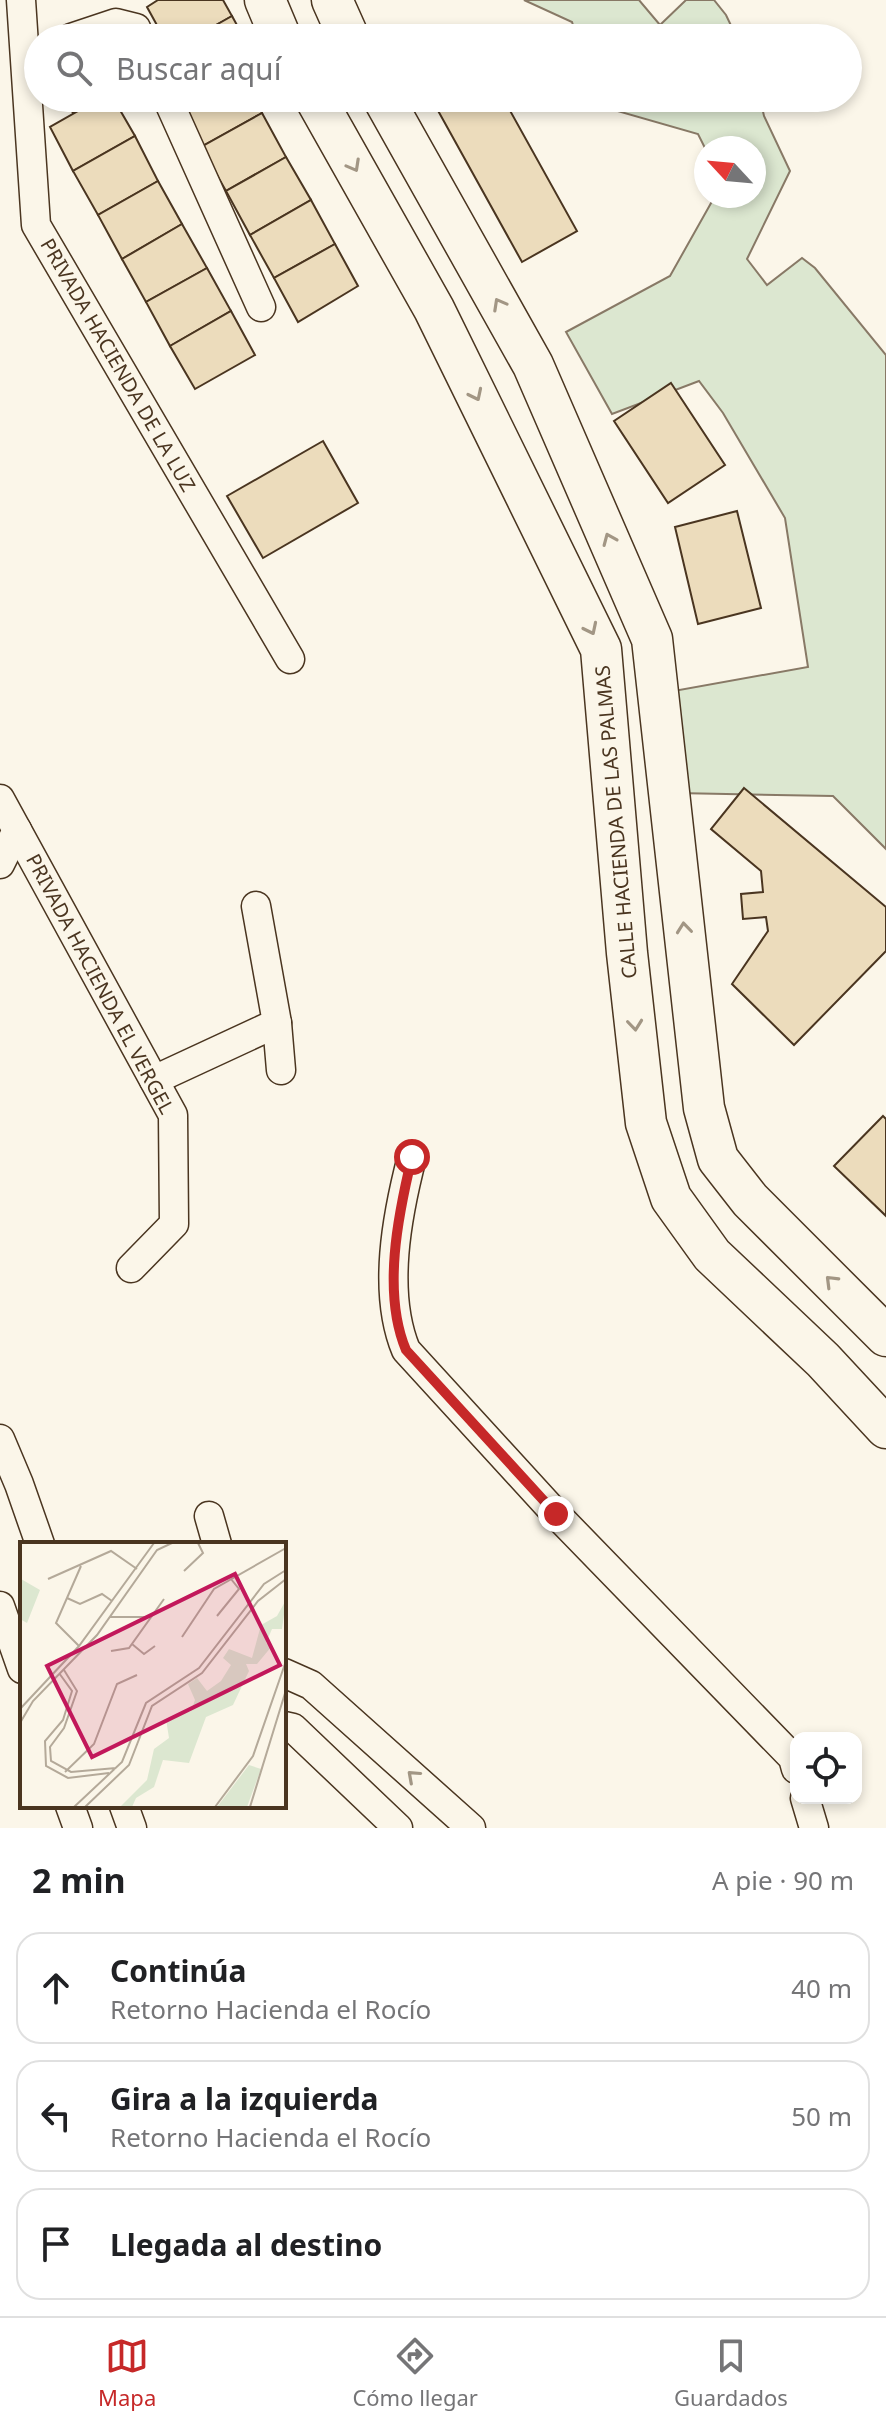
<!DOCTYPE html>
<html lang="es">
<meta charset="utf-8">
<style>
:root{--surface:#fff;--page:#f6f6f6;--text:#202124;--muted:#757577;--line:#e0e0e0;--accent:#c62828}
body{margin:0;font-family:"Noto Sans",sans-serif;background:var(--page);color:var(--text)}
.controls{position:absolute;right:24px;bottom:24px;display:grid;overflow:hidden;border-radius:16px;box-shadow:0 4px 12px #0003}
.controls button{width:72px;height:72px;display:grid;place-items:center;padding:0;border:0;border-bottom:2px solid var(--line);background:var(--surface);color:var(--text);font:40px sans-serif}
.compass{position:absolute;left:694px;top:136px;width:72px;height:72px;border-radius:50%;background:var(--surface);box-shadow:0 4px 12px #0003;rotate:296deg}
.stop{position:absolute;width:24px;height:24px;margin:-18px;border:6px solid #c62828;border-radius:50%;background:#fff}
.stop.end{background:#c62828;border-color:#fff;box-shadow:0 2px 8px #0008}
.list{margin:0;padding:0;list-style:none}
h2{display:flex;justify-content:space-between;align-items:center;height:104px;margin:0;padding:0 32px;font-size:34px}
h2 small{font-size:26px;font-weight:400;color:var(--muted)}
.list li{display:grid;grid-template-columns:52px 1fr auto;gap:24px;align-items:center;box-sizing:border-box;height:112px;margin:0 16px 16px;padding:0 16px;border:2px solid var(--line);border-radius:24px}
.list b{display:block;font-size:30px;white-space:nowrap}
.list p{margin:0;font-size:26px;white-space:nowrap;color:var(--muted)}
.list em{font-size:26px;font-style:normal;color:var(--muted)}
.icon{flex:none;width:44px;height:44px;fill:none;stroke:currentColor;stroke-width:2;stroke-linecap:round;stroke-linejoin:round}
.map{position:relative;flex:none;width:886px;height:1828px;overflow:hidden}
.search{position:absolute;background:var(--surface);box-shadow:0 4px 12px #0003;left:24px;right:24px;top:24px;height:88px;display:flex;align-items:center;gap:20px;box-sizing:border-box;padding:0 28px;border-radius:44px;color:var(--muted);font-size:30px}
.sheet{height:488px;background:var(--surface)}
nav{display:flex;justify-content:space-around;align-items:center;box-sizing:border-box;height:112px;border-top:2px solid var(--line);background:var(--surface);font-size:22px;color:var(--muted)}
nav a{display:grid;justify-items:center;gap:4px}
nav .on{color:var(--accent)}
.map>svg:first-child{display:block}
</style>
<div class="map">
<svg width="886" height="1828" viewBox="0 0 886 1828">
<rect width="100%" height="100%" fill="#fbf6e9"/>
<g fill="#dce7d0" stroke="#887966" stroke-width="2">
<polygon points="524,0 639,0 660,25 686,0 714,0 726,15 737,38 577,38 572,22"/>
<polygon points="598,98 760,98 764,116 790,171 747,259 767,285 802,258 815,268 886,355 886,849 833,796 676,793 668,692 808,667 785,518 723,413 699,381 612,414 566,332 670,276 715,196 754,196 754,148 706,148 706,150 698,134 600,106"/>
</g>
<g fill="#ecdcbc" stroke="#4a3520" stroke-width="2">
<polygon points="158,0 223,0 232,16 193,38 164,38 147,7"/>
<polygon points="232,16 244,38 193,38"/>
<polygon points="64,98 101,98 73,113"/>
<polygon points="101,98 113,98 135,136 73,171 50,127"/>
<polygon points="188,98 254,98 262,113 201,147 177,104"/>
<polygon points="431,98 503,98 577,231 522,262"/>
<polygon points="262,113 286,157 226,191 201,147"/>
<polygon points="135,136 158,181 98,215 73,171"/>
<polygon points="286,157 311,200 250,235 226,191"/>
<polygon points="158,181 182,224 122,259 98,215"/>
<polygon points="311,200 335,244 274,278 250,235"/>
<polygon points="182,224 207,268 146,302 122,259"/>
<polygon points="335,244 358,286 298,322 274,278"/>
<polygon points="207,268 231,311 170,346 146,302"/>
<polygon points="231,311 255,355 195,389 170,346"/>
<polygon points="671,383 725,465 668,503 614,421"/>
<polygon points="323,441 358,503 263,558 227,496"/>
<polygon points="737,511 761,608 698,624 675,527"/>
<polygon points="744,788 886,907 886,951 794,1045 732,984 768,931 766,917 743,919 741,894 763,892 761,871 711,829"/>
<polygon points="883,1116 886,1119 886,1216 834,1166"/>
</g>
<g fill="none" stroke-linecap="round" stroke-linejoin="round">
<g stroke="#4a3520" stroke-width="31">
<g id="street">
<polyline points="21,0 36,225 290,659"/>
<polyline points="71,38 116,23 136,28 140,38"/>
<polyline points="167,98 261,307"/>
<polyline points="0,799 173,1115 174,1224 131,1268"/>
<polyline points="0,864 17,830"/>
<polyline points="277,1023 281,1070"/>
<polyline points="154,1080 277,1023 256,906"/>
<path d="M412 1157C397 1215 382 1292 406 1350L556 1514 793 1758 796 1769"/>
<polyline points="0,1439 19,1484 40,1544"/>
<polyline points="209,1516 217,1544"/>
<polyline points="0,1606 22,1669"/>
<polyline points="284,1673 311,1685 471,1828"/>
<polyline points="284,1726 293,1728 398,1828"/>
<polyline points="805,1798 814,1828"/>
<polyline points="70,1806 78,1828"/>
<polyline points="124,1806 132,1828"/>
</g>
</g>
<g stroke="#4a3520" stroke-width="43">
<g id="secondary">
<polyline points="265,0 281,38"/>
<polyline points="332,0 349,38"/>
<polyline points="315,98 434,309 601,649 627,953 646,1123 671,1198 712,1255 823,1360 886,1428"/>
<polyline points="383,98 533,365 652,639 704,1108 718,1159 750,1200 886,1336"/>
</g>
</g>
<use href="#street" stroke="#fbf6e9" stroke-width="28"/>
<use href="#secondary" stroke="#fbf6e9" stroke-width="40"/>
</g>
<defs><path id="oneway-chevron" d="M-2-3.5L2.5 0L-2 3.5" fill="none" stroke-width="1.6" stroke-linecap="round" stroke-linejoin="round" transform="scale(2)"/></defs>
<g stroke="#a29684">
<use href="#oneway-chevron" transform="translate(354 166) rotate(61)"/>
<use href="#oneway-chevron" transform="translate(499 304) rotate(-119)"/>
<use href="#oneway-chevron" transform="translate(476 395) rotate(64)"/>
<use href="#oneway-chevron" transform="translate(609 539) rotate(-113)"/>
<use href="#oneway-chevron" transform="translate(591 629) rotate(64)"/>
<use href="#oneway-chevron" transform="translate(684 928) rotate(-96)"/>
<use href="#oneway-chevron" transform="translate(635 1025) rotate(84)"/>
<use href="#oneway-chevron" transform="translate(831 1281) rotate(-135)"/>
<use href="#oneway-chevron" transform="translate(413 1776) rotate(-138)"/>
</g>
<g fill="none" stroke-linecap="round" stroke-linejoin="round">
<path stroke="#c62828" stroke-width="10" d="M412 1157C398 1215 382 1293 406 1350L556 1514"/>
</g>
<g text-anchor="middle" stroke-width="6" stroke-linejoin="round" paint-order="stroke">
<g font-size="20" fill="#4a3520" stroke="#fbf6e9">
<text transform="translate(118 365) rotate(60)" y="7">PRIVADA HACIENDA DE LA LUZ</text>
<text transform="translate(616 822) rotate(-95)" y="7">CALLE HACIENDA DE LAS PALMAS</text>
<text transform="translate(100 984) rotate(62)" y="7">PRIVADA HACIENDA EL VERGEL</text>
</g>
</g>
<g transform="translate(20 1542)">
<rect width="266" height="266" fill="#fbf6e9"/>
<path d="M1 37 20 48 7 81 0 77ZM266 58 262 87H252L246 101 252 104 237 122H226L229 129 213 163 186 175 169 221 143 218 134 245 116 256 112 265H100L127 238 134 207 149 196 146 177 171 169 175 158 168 142 177 136 187 149 201 139 211 123 203 116 209 107 232 116 241 83 257 74Z" fill="#dce7d0"/>
<path d="M229 223 241 227 227 265H197Z" fill="#dce7d0"/>
<path fill="none" stroke="#b4a999" stroke-width="2" d="M164 29 183 11 178 1M28 37 91 9 117 27M47 56 60 62 82 52 92 59M197 74 219 47 211 37M90 75H131M162 95 194 47 266 6M112 102 124 112 135 104M59 104 36 81 61 24M91 109 109 106 144 57M44 128 57 149 44 186 30 205 31 219 51 230 96 226M39 131 52 149 43 178 25 199 26 224 48 236 89 231M0 167 59 104 134 1M0 181 13 159 77 93 137 8 152 1M45 230 74 202 97 142 117 133M54 265 102 220 126 161 179 126 244 42 266 28M65 265 109 223 132 164 182 131 238 59 266 37M195 265 233 214 266 119M230 265 266 148"/>
<path fill="#c2185b" fill-opacity="0.15" stroke="#c2185b" stroke-width="4" d="M215 32 260 123 72 215 27 124Z"/>
<rect width="266" height="266" fill="none" stroke="#4a3520" stroke-width="4"/>
</g>
</svg>
<div class="controls">
<button><svg class="icon" aria-label="locate" viewBox="0 0 24 24"><circle cx="12" cy="12" r="6"/><path d="M12 2v4M12 18v4M2 12h4M18 12h4"/></svg></button>
</div>
<svg class="compass" viewBox="-18 -18 36 36"><path d="M0-13l5 13h-10z" fill="#e53935"/><path d="M0 13l5-13h-10z" fill="#757577"/></svg>
<div class="stop" style="left:412px;top:1157px"></div>
<div class="stop end" style="left:556px;top:1514px"></div>
<div class="search"><svg class="icon" aria-label="search" viewBox="0 0 24 24"><circle cx="10" cy="10" r="6"/><path d="M15 15l6 6"/></svg>Buscar aquí</div>
</div>
<section class="sheet">
<h2>2 min<small>A pie · 90 m</small></h2>
<ul class="list">
<li><svg class="icon" aria-label="ahead" viewBox="0 0 24 24"><path d="M12 20V5M6 11l6-6 6 6"/></svg><div><b>Continúa</b><p>Retorno Hacienda el Rocío</p></div><em>40 m</em></li>
<li><svg class="icon" aria-label="left" viewBox="0 0 24 24"><path d="M17 20v-9H6M10 6l-5 5 5 5"/></svg><div><b>Gira a la izquierda</b><p>Retorno Hacienda el Rocío</p></div><em>50 m</em></li>
<li><svg class="icon" aria-label="arrive" viewBox="0 0 24 24"><path d="M6 21V4h12l-3 4 3 4H6"/></svg><div><b>Llegada al destino</b></div></li>
</ul>
</section>
<nav>
<a class="on"><svg class="icon" aria-label="map" viewBox="0 0 24 24"><path d="M3 6l6-2 6 2 6-2v14l-6 2-6-2-6 2zM9 4v14M15 6v14"/></svg>Mapa</a>
<a><svg class="icon" aria-label="directions" viewBox="0 0 24 24"><path d="M12 3l9 9-9 9-9-9zM9 14v-3h6M13 9l2 2-2 2"/></svg>Cómo llegar</a>
<a><svg class="icon" aria-label="saved" viewBox="0 0 24 24"><path d="M7 4h10v16l-5-4-5 4z"/></svg>Guardados</a>
</nav>
